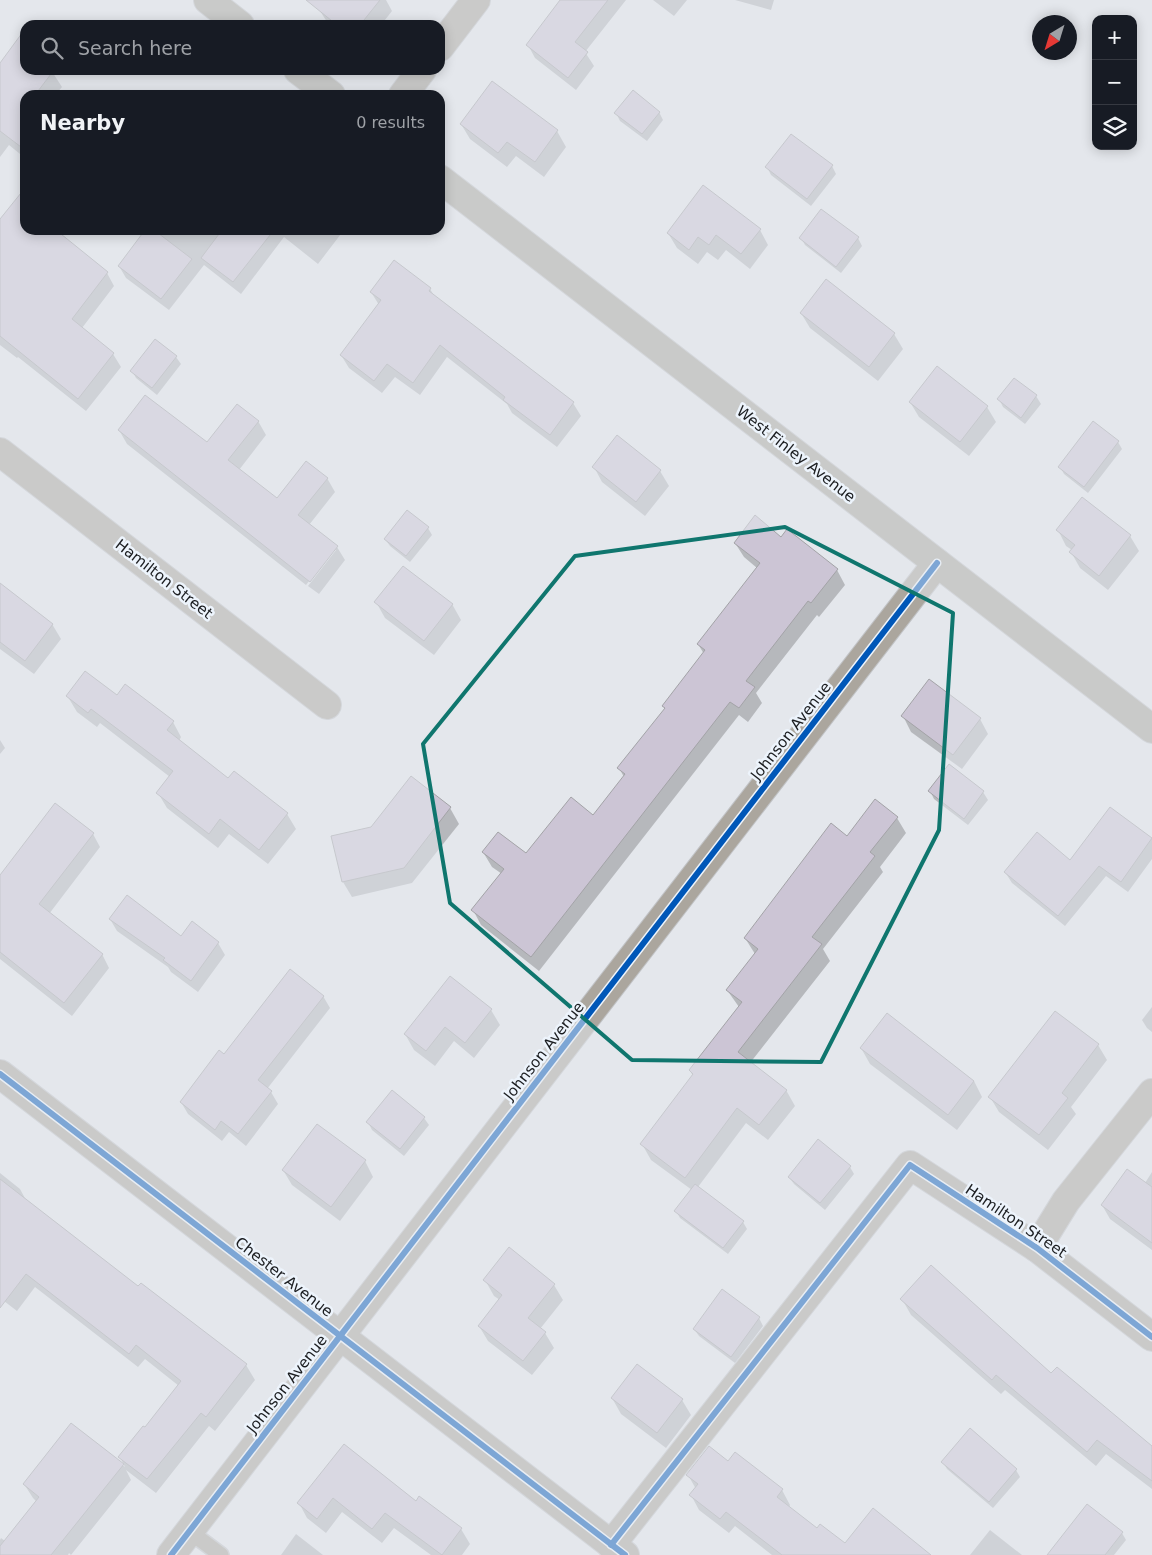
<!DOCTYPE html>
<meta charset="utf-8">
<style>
:root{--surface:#171b24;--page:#20242c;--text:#f1f3f6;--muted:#9ea1a6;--line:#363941}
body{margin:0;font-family:"DejaVu Sans",sans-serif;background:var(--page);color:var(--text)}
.controls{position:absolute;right:15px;top:15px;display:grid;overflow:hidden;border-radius:10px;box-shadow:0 2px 12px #0003}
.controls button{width:45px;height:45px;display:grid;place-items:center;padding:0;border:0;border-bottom:1px solid var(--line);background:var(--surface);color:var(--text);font:25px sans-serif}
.compass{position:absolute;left:1032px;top:15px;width:45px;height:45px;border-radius:50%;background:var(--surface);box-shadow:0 2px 12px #0003;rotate:218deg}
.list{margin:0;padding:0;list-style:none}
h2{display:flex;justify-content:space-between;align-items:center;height:65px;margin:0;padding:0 20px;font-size:21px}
h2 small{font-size:16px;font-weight:400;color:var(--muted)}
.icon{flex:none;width:28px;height:28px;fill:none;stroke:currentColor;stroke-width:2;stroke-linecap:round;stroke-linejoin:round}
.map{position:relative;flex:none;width:1152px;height:1555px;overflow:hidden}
.search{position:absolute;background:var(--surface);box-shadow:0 2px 12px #0003;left:20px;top:20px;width:425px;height:55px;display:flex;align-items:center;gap:12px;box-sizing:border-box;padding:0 18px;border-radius:15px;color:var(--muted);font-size:19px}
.panel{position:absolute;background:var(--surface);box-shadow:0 2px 12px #0003;left:20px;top:90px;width:425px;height:145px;border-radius:15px}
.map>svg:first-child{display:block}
</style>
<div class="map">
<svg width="1152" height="1555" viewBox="0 0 1152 1555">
<rect width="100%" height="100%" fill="#e4e7ec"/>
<g fill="#0003">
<polygon points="329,0 386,0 392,11 381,25 329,25 320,11"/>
<polygon points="562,0 626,0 585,52 594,66 576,90 535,58 528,45"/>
<polygon points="653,0 687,0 674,16"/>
<polygon points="735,0 774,0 771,10"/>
<polygon points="25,51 25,70 51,70 62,87 55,95 25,95 25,158 9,145 0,157 0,65"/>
<polygon points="492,83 557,131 566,147 544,177 516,156 507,167 470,139 461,124"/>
<polygon points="659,112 663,120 647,141 620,121 616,113"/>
<polygon points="832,166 836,174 811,206 771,175 767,167"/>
<polygon points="25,206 25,230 54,230 107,273 114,286 82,328 113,354 121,367 86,411 18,357 17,358 0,345 0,221"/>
<polygon points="147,230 344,230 318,264 284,237 241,294 204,265 169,310 126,278 119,266"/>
<polygon points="760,230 768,245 750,269 726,250 718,260 707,252 698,264 677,248 668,233"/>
<polygon points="801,238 858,238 862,246 841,273 805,245"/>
<polygon points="430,289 435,297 573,403 581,416 557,447 512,413 507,404 447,357 420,395 395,377 382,393 349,368 341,355 379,305 371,292"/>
<polygon points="801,313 894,334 903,349 878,381 810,328"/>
<polygon points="156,340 176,357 181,364 157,395 136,378 132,371"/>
<polygon points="1014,379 1036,396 1041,404 1025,424 1003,407 999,399"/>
<polygon points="910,402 987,407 996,422 969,456 919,417"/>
<polygon points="258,421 266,435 239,470 277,499 327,478 335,492 309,525 337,547 345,560 319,594 308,586 336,550 333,550 306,585 127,444 119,430 207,444"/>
<polygon points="1118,442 1122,449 1088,493 1064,474 1060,467"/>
<polygon points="594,467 660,471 669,486 645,516 602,482"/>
<polygon points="428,528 432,535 410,562 390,546 385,539"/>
<polygon points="1058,530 1130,536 1139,551 1108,590 1080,568 1071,552 1072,550 1066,546"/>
<polygon points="782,539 837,570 845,585 819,617 817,615 756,693 762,703 748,722 739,715 539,971 481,925 473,910 502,874 492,867 483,852 526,855 593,817 624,777 619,768 665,709 663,706 704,654 698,644 757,568 744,557 735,543"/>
<polygon points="0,584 52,624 61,639 34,674 0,649"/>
<polygon points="376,602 452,604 461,620 434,655 385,618"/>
<polygon points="68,697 118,697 173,722 181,737 179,741 229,780 287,814 296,829 268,864 229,834 218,848 167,808 158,793 170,777 100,723 97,727 77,712"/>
<polygon points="903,716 980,719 988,734 962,769 911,732"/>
<polygon points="0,740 5,748 0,754"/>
<polygon points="949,766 983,792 988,800 968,825 934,799 930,791"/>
<polygon points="450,808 459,824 412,883 352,897 343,882"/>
<polygon points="1110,809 1152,839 1152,859 1128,892 1106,876 1065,926 1012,883 1005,872 1071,862"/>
<polygon points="897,818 906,833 880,867 883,872 823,949 830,961 750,1063 786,1090 795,1106 768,1140 746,1123 698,1187 743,1222 747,1229 728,1254 680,1218 676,1211 692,1190 651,1160 642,1144 693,1076 690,1071 739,1007 727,990 755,954 745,938 847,837"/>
<polygon points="93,834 100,847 49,914 102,954 109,968 72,1016 0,959 0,877"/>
<polygon points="110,919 181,937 218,943 225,955 198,992 171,972 168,967 117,931"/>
<polygon points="323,996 330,1008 267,1089 271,1092 278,1104 246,1146 229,1132 222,1141 188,1114 181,1102 224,1056"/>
<polygon points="1152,1007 1152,1032 1147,1028 1142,1020"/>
<polygon points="491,1010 500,1025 474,1058 454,1041 435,1066 414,1050 405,1034"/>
<polygon points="1098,1045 1107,1060 1071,1107 1076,1114 1048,1150 999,1112 990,1097"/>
<polygon points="861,1048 974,1081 982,1097 957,1130 870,1064"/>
<polygon points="424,1118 429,1125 404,1156 372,1130 368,1122"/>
<polygon points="365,1161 373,1177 340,1221 292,1185 283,1170"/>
<polygon points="850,1167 854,1174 825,1210 794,1184 789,1177"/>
<polygon points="1152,1172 1152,1250 1110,1219 1102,1205 1145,1183"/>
<polygon points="0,1173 20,1189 27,1202 139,1288 141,1284 246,1365 255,1380 215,1431 209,1426 156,1493 126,1470 131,1480 71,1555 69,1553 68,1555 0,1555 0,1540 1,1538 5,1541 36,1501 33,1498 24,1484 72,1425 125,1467 120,1457 146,1429 179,1386 145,1359 138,1367 35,1287 17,1311 0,1298"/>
<polygon points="485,1280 554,1285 563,1300 540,1329 545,1333 554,1348 532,1375 488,1341 479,1326 500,1300 494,1296"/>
<polygon points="723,1291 759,1318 763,1326 735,1363 699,1336 694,1329"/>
<polygon points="902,1299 1052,1375 1152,1447 1152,1489 1106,1454 1096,1466 1005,1390 1001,1394 911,1315"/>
<polygon points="612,1398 682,1400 691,1415 666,1448 621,1414"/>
<polygon points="344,1446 416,1503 461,1529 470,1544 462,1555 431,1555 394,1528 382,1543 342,1512 326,1533 307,1518 299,1503"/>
<polygon points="943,1462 1016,1470 1020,1477 993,1508 947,1469"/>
<polygon points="728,1463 782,1490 790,1505 789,1507 817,1529 845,1545 928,1555 772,1555 735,1526 729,1533 699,1510 691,1495 696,1489 688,1475"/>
<polygon points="990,1530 1022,1555 970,1555"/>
<polygon points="1122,1533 1126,1540 1114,1555 1073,1555"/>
<polygon points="296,1534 323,1555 281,1555"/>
</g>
<g fill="#ccc5d5" stroke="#a3a3a7">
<polygon points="306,0 380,0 360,25 337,25"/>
<polygon points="560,0 608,0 575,42 588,52 568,78 526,45"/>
<polygon points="25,29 25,70 54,70 35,95 25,95 25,150 0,131 0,63"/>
<polygon points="492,81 558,130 535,162 507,142 498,153 460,124"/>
<polygon points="633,90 660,112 642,134 614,113"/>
<polygon points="791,134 833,165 807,199 765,167"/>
<polygon points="703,185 761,229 741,254 716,235 709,245 698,237 689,250 667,233"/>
<polygon points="25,188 25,230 56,230 108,272 72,319 114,353 78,399 0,336 0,219"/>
<polygon points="821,209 859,237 836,267 799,238"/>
<polygon points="145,230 154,230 192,259 161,299 118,266"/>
<polygon points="222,230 274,230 233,282 201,258"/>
<polygon points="394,260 431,288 429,291 574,402 550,435 503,400 505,397 440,345 413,383 387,364 374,381 340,355 381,300 370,292"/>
<polygon points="826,279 895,333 869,367 800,313"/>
<polygon points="155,339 177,356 152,388 130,371"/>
<polygon points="937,366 988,406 960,442 909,402"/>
<polygon points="1014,378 1037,395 1021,418 997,399"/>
<polygon points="145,395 207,442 237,404 259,421 228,460 277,498 306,461 328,478 298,515 338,546 310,582 118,430"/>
<polygon points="1093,421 1119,441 1084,487 1058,467"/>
<polygon points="617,435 661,470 636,502 592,467"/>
<polygon points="1082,497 1131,535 1099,576 1069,552 1075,545 1056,530"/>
<polygon points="407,510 429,527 406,556 384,539"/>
<polygon points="755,515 781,537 787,529 838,569 811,603 808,601 746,681 755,687 739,708 730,702 531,957 471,910 504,869 482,852 498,832 526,853 571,797 593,815 625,774 617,768 665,708 662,706 705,650 697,644 760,563 734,543"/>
<polygon points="403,566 453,604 424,641 374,602"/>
<polygon points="0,583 53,624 25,661 0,642"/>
<polygon points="85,671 117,695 125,684 174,721 167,730 228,778 234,771 288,813 259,850 220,819 209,834 156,793 173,771 91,709 88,713 66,696"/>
<polygon points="929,679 981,718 953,755 901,716"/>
<polygon points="949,764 984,791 964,819 928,791"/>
<polygon points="411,776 451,807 404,868 342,882 331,836 371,827"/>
<polygon points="875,799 898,817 870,852 875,856 812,937 822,944 738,1052 787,1090 759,1125 737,1108 685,1178 640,1144 693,1074 689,1070 742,1002 726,990 758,949 744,938 831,823 847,836"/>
<polygon points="55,803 94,833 39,904 103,954 64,1003 0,952 0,875"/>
<polygon points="1110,807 1152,838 1121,882 1099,866 1058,916 1004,872 1037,832 1070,860"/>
<polygon points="127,895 181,936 192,921 219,942 191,981 163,960 165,958 109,919"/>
<polygon points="290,969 324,996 258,1080 272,1091 238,1134 221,1121 215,1130 180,1102 219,1050 224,1054"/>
<polygon points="450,976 492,1009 465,1043 445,1027 426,1051 404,1034"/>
<polygon points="1055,1011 1099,1044 1062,1093 1068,1098 1039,1135 988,1097"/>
<polygon points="887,1013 974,1081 948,1115 860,1048"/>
<polygon points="392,1090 425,1117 400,1149 366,1122"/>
<polygon points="317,1124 366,1160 331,1207 282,1170"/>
<polygon points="818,1139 851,1166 820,1203 788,1177"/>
<polygon points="1127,1169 1152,1187 1152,1243 1101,1205"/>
<polygon points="0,1179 138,1286 141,1283 247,1364 206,1417 201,1413 147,1479 118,1457 143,1426 145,1427 181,1381 136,1345 129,1354 26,1274 0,1308"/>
<polygon points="695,1184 744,1221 723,1248 674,1211"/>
<polygon points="509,1247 555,1284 528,1318 546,1332 523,1361 478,1326 502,1295 483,1280"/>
<polygon points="931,1265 1051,1373 1057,1367 1152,1446 1152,1481 1097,1440 1087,1452 996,1375 992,1380 900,1299"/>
<polygon points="722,1289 760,1317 731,1357 693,1329"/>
<polygon points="637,1364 683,1399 657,1433 611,1398"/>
<polygon points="71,1423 124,1464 51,1555 0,1555 0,1546 39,1497 23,1484"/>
<polygon points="970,1428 1017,1469 989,1502 941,1462"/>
<polygon points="344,1444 416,1501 419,1496 462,1528 442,1555 385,1513 372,1529 333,1498 317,1519 297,1503"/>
<polygon points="709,1446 728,1461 735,1452 783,1489 777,1497 817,1528 820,1524 845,1543 873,1508 931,1555 782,1555 726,1512 720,1519 689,1495 698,1484 686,1475"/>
<polygon points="1087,1504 1123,1532 1105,1555 1047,1555"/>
</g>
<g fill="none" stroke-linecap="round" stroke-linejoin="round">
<g stroke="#c1c3c6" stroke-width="18">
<polyline id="service" points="189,1531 221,1555"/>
</g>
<g stroke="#c1c3c6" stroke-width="30">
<g id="minor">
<polyline points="440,47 476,0"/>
<polyline points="403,95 422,70"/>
<polyline points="0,452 327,705"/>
<polyline points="0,1074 625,1555"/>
<polyline points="1037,1248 1066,1201 1152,1093"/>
<polyline points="611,1545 910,1165 1037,1248 1152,1337"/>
<polyline points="171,1555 937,563"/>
</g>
</g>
<g stroke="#c1c3c6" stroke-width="30">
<g id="secondary">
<polyline points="208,0 240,25"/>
<polyline points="298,70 331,95"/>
<polyline points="440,179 1152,729"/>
</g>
</g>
<use href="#service" stroke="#aba69e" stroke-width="15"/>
<use href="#minor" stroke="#aba69e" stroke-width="28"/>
<use href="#secondary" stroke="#a9a69d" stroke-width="28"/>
<g stroke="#edf4fc" stroke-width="9">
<g id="cycleway">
<polyline points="0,1074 625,1555"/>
<polyline points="611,1545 910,1165 1037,1248 1152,1337"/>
<polyline points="171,1555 937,563"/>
</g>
</g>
<use href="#cycleway" stroke="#0057b8" stroke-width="6"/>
</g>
<path d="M0 0H1152V1555H0ZM785 527 953 613 939 830 821 1062 632 1060 450 903 423 744 575 556Z" fill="#e4e7ec" fill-opacity=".55" fill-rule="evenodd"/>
<path fill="none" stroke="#0f766e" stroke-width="4" stroke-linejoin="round" d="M785 527 953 613 939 830 821 1062 632 1060 450 903 423 744 575 556Z"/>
<g text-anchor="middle" stroke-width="5" stroke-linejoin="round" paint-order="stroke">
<g font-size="15" fill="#1b1d20" stroke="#edf4fc">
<text transform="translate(796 454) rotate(38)" y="5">West Finley Avenue</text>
<text transform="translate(164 579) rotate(38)" y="5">Hamilton Street</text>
<text transform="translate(791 731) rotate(-52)" y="5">Johnson Avenue</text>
<text transform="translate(544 1051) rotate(-52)" y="5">Johnson Avenue</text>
<text transform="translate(1016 1221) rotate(34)" y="5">Hamilton Street</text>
<text transform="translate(284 1277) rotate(38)" y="5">Chester Avenue</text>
<text transform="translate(287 1384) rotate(-52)" y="5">Johnson Avenue</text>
</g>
</g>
</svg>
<div class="controls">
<button>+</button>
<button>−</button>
<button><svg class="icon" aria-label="layers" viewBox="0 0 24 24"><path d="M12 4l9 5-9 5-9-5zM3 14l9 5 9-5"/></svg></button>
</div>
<svg class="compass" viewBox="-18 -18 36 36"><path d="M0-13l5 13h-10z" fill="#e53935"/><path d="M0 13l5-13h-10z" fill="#9ea1a6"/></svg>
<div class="search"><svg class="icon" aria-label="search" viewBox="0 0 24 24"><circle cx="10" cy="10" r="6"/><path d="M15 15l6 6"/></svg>Search here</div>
<section class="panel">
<h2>Nearby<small>0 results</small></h2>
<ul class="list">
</ul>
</section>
</div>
